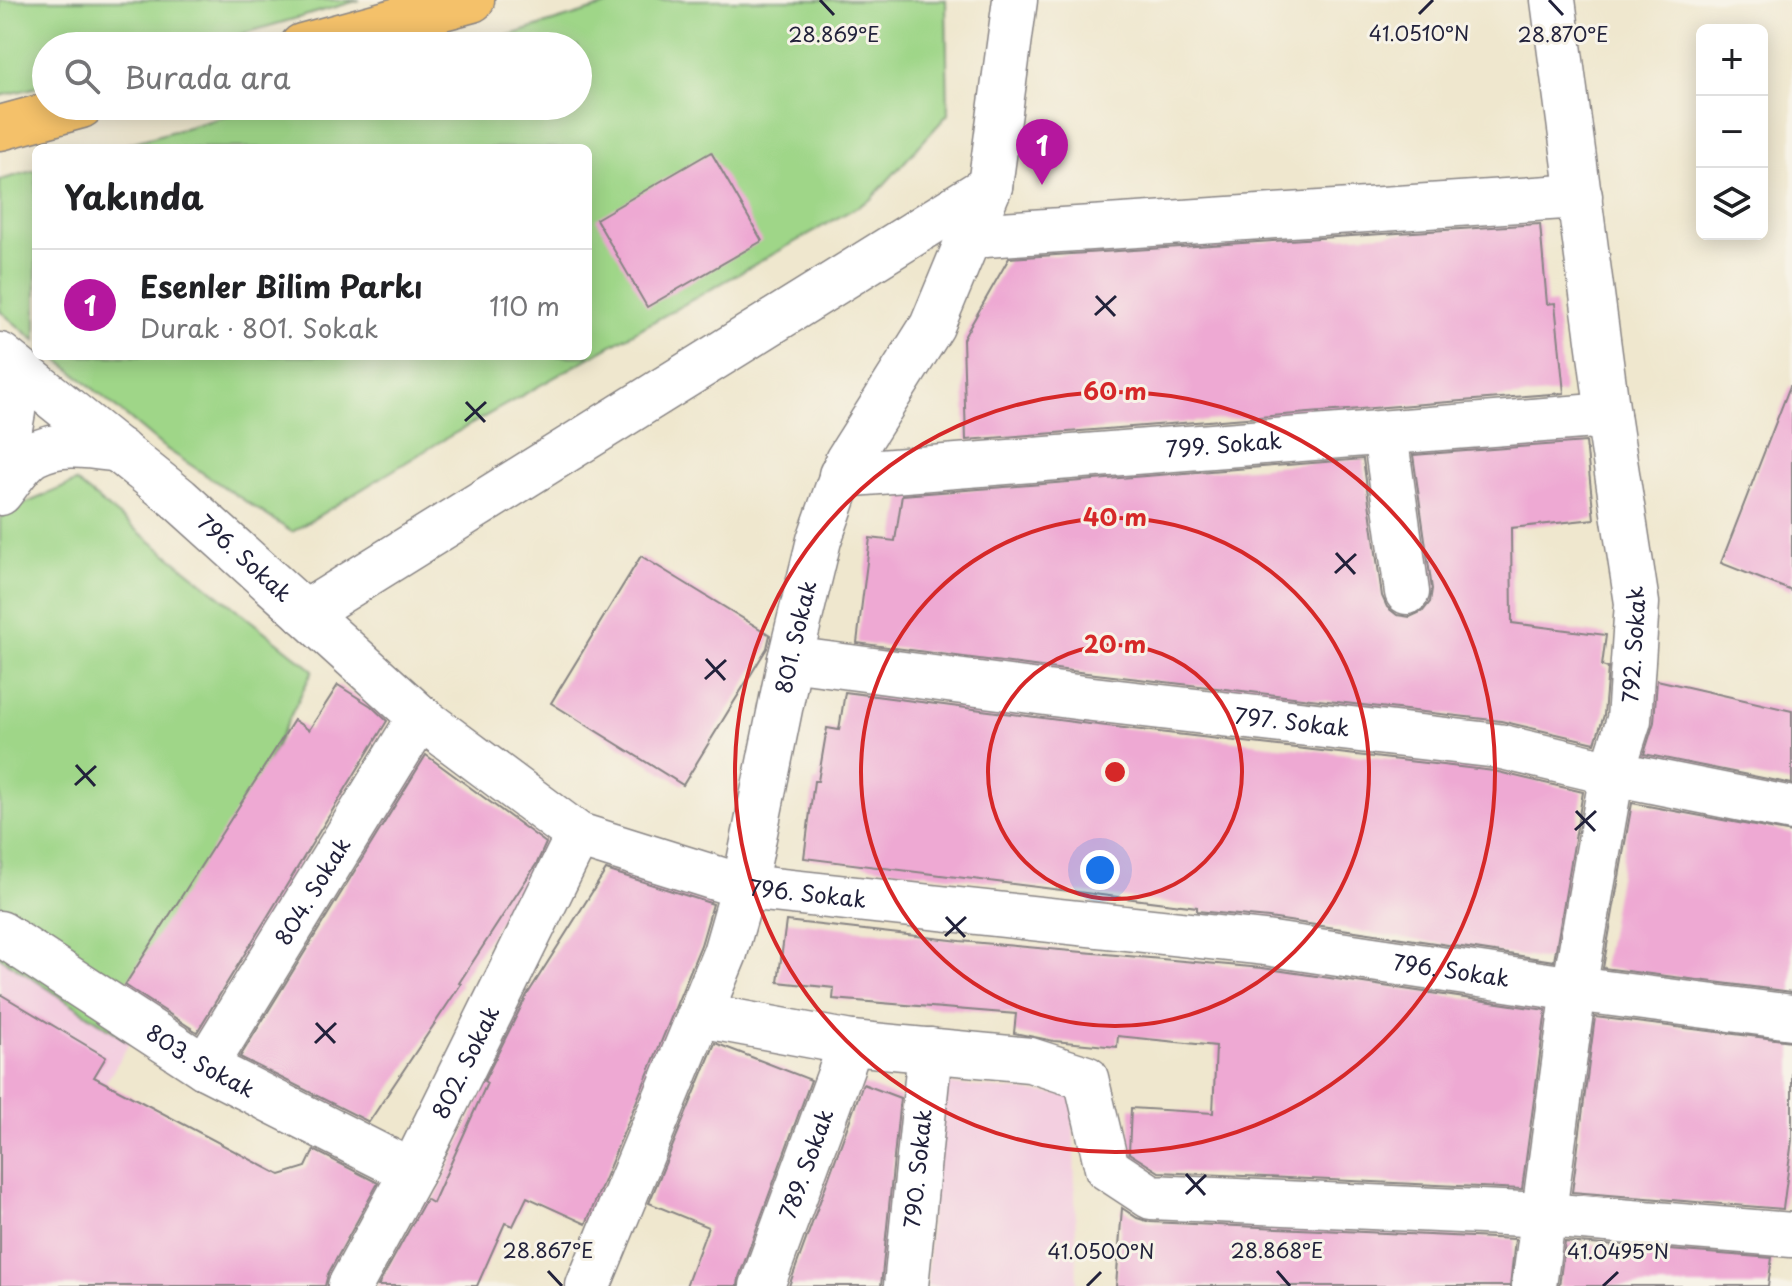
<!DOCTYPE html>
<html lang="tr">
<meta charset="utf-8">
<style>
:root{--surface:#fff;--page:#f6f6f6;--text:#202124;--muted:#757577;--line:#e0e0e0;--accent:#b5179e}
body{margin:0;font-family:"Playpen Sans",sans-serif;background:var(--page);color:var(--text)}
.controls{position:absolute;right:24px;top:24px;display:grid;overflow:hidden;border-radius:12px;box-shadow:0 4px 20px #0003}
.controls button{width:72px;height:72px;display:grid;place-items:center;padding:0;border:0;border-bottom:2px solid var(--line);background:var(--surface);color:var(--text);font:40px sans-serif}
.you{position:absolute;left:1100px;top:870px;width:28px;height:28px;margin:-20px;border:6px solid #fff;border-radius:50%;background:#1a73e8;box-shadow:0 0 0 12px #1a73e833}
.badge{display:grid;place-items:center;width:52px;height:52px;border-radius:50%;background:var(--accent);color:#fff;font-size:26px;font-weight:700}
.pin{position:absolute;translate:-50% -66px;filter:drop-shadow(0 2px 4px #0008)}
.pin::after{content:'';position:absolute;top:42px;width:28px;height:24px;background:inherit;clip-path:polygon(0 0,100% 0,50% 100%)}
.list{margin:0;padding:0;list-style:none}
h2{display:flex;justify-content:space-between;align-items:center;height:104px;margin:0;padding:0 32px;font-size:34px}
h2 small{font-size:26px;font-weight:400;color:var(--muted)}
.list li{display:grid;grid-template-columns:52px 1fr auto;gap:24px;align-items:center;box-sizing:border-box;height:112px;padding:0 32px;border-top:2px solid var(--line)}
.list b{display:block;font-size:30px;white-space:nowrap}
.list p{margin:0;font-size:26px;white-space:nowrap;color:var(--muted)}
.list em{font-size:26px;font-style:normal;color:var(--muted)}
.icon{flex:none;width:44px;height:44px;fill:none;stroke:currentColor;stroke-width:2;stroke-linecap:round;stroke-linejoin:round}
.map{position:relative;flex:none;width:1792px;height:1286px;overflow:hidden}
.search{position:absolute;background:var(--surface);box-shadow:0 4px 20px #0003;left:32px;top:32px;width:560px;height:88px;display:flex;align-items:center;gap:20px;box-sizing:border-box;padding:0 28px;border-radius:44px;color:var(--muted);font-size:30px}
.panel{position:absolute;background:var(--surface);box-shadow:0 4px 20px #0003;left:32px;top:144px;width:560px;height:216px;border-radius:12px}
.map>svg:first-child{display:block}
</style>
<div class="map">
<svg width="1792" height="1286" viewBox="0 0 1792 1286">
<rect width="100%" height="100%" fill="#f7f3e8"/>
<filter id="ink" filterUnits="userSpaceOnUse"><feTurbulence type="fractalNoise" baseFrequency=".0125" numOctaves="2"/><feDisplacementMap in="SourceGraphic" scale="16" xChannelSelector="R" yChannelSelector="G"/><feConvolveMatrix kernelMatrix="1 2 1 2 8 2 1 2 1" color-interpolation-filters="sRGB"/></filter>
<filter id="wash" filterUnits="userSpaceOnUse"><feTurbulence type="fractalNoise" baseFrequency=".006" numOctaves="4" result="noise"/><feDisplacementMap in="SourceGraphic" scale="32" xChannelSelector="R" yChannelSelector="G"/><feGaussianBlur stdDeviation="1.8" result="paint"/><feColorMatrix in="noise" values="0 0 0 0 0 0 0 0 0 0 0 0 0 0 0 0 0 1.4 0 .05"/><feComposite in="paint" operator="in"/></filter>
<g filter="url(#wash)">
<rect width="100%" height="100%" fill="#efe7ce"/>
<g fill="#f3cfe0">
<polygon points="0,957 130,1042 0,1261"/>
<polygon points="938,1083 1073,1096 1077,1286 927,1286"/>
</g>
<g fill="#9fd688" stroke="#607c62" stroke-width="2">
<polygon points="0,0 360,0 200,46 46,46 46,85 0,96"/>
<polygon points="625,0 946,0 948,114 871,199 436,444 292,532 162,446 54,356 588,356 588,148 113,148 263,106 578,106 578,46 474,46"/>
<polygon points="36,170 36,341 0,311 0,180"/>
<polygon points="76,482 313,670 130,1042 0,957 0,519 5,512"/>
</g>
<g id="blocks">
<g fill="#eea9d3">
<polygon points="711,152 762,241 647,307 596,219"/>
<polygon points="1540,224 1547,304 1555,303 1564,393 966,440 963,339 1009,258"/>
<polygon points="1790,386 1792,386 1792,591 1721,563"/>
<polygon points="1586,442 1594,519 1511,528 1512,623 1606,635 1602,666 1608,668 1604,715 1595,743 1501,721 1087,673 857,643 870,538 895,541 902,495 1363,459 1382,596 1387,607 1397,615 1410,617 1423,611 1430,602 1432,589 1413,455"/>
<polygon points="641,556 770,635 767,648 683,785 551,703"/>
<polygon points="1657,680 1792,711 1792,784 1644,754 1654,722"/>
<polygon points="338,685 371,706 387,721 197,1032 125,985 294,720 309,730"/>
<polygon points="845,692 1081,723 1494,771 1583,792 1554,961 1269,918 1197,911 1197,907 804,858 814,781 818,781 827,728 839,730"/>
<polygon points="426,755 546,843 537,863 459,983 461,984 369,1122 240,1057"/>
<polygon points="1632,803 1792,833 1792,992 1603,968"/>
<polygon points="606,870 713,904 701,945 586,1224 527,1197 513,1226 505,1223 477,1286 378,1286 426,1199 433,1203 487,1083 484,1081 527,995"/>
<polygon points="786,921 960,941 1262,968 1546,1010 1522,1189 1159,1172 1129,1153 1131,1108 1213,1113 1216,1046 1118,1036 1117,1047 1054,1041 1014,1033 1016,1014 833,999 834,988 778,982"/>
<polygon points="0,994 106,1057 94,1077 280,1175 306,1167 314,1150 378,1183 328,1274 325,1286 0,1286"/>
<polygon points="1595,1017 1792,1041 1792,1140 1783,1209 1572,1192"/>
<polygon points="715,1043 811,1080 739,1277 738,1286 686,1286 708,1227 649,1203"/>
<polygon points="863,1084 900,1098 881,1286 789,1286"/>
<polygon points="1122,1208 1137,1218 1150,1222 1515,1239 1510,1286 1116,1286"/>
<polygon points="1565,1242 1772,1258 1768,1286 1559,1286"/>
</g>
</g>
</g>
<g filter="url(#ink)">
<use href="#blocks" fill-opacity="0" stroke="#888484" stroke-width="2"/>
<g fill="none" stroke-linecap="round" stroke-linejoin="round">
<g stroke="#888484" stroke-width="47">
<g id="minor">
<polyline points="970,236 1580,196"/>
<path id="s1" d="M0 355 179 499 420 717 578 835 744 887 1265 943 1574 989 1792 1017"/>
<polyline points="1385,434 1407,592"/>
<path id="s2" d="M841 475 1608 415"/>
<polyline points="0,481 13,412 8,363"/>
<path d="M0 493C9 482 20 463 33 455 59 440 90 446 119 450"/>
<polyline points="305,613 990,186"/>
<path id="s3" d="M790 659 1084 698 1498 746 1612 773 1792 809"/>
<path id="s4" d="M0 933 205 1067 412 1172"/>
<polyline points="700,1015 851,1043 1030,1060 1086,1078 1107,1168 1151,1197 1545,1215 1792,1235"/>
<path id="s5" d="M205 1067 420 717"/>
<path id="s6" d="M350 1286 412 1172 578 835"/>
<path id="s7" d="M588 1286 725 953 744 887 790 659 819 540 847 461 932 326 990 186 1015 0"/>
<path id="s8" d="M762 1286 851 1043"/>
<path id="s9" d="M906 1286 930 1050"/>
<path id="s10" d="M1534 1286 1574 989 1612 773 1629 720 1637 603 1608 415 1553 0"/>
</g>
</g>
<g stroke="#888484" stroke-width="47">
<g id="major">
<polyline points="302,46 472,0"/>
<polyline points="0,128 81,106"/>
</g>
</g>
<use href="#minor" stroke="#fff" stroke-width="44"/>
<use href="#major" stroke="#f4c16b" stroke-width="44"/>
</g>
</g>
<path fill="none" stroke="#22223b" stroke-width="3" d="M820 0 834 15M1549 0 1563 15M1419 14 1433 0M1096 296 1115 316M1095 315 1116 296M466 402 485 422M465 421 486 402M1336 553 1355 574M1335 573 1356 554M706 659 725 680M705 679 726 660M76 765 95 786M75 785 96 766M1576 811 1595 831M1575 830 1596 811M946 917 965 937M945 936 966 917M316 1023 335 1043M315 1043 336 1023M1186 1174 1205 1195M1186 1194 1206 1175M548 1271 562 1286M1277 1271 1290 1286M1087 1286 1101 1272M1603 1286 1618 1272"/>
<g fill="none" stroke="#d62828" stroke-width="4">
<circle cx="1115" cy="772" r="127"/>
<circle cx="1115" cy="772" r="254"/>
<circle cx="1115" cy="772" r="380"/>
</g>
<g text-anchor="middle" stroke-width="6" stroke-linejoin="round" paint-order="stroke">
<g font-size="22" fill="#22223b" stroke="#f7f3e8">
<text dy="8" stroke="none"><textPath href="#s2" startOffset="384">799. Sokak</textPath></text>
<text dy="8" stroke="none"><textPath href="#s1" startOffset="318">796. Sokak</textPath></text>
<text dy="8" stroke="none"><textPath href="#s7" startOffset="684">801. Sokak</textPath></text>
<text dy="8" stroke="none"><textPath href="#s10" startOffset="650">792. Sokak</textPath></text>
<text dy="8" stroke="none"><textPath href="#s3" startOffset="506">797. Sokak</textPath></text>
<text dy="8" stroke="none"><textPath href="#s5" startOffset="206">804. Sokak</textPath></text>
<text dy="8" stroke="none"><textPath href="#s1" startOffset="990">796. Sokak</textPath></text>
<text dy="8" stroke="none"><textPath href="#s1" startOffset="1638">796. Sokak</textPath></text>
<text dy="8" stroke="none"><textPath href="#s4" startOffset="238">803. Sokak</textPath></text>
<text dy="8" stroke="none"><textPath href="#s6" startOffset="252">802. Sokak</textPath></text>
<text dy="8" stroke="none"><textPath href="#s8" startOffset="130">789. Sokak</textPath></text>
<text dy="8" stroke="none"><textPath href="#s9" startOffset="118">790. Sokak</textPath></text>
</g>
</g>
<g font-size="20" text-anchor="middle" fill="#22223b" stroke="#f7f3e8" stroke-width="6" stroke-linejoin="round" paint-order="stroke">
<text x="1419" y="41">41.0510°N</text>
<text x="834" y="42">28.869°E</text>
<text x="1563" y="42">28.870°E</text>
<text x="548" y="1258">28.867°E</text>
<text x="1277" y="1258">28.868°E</text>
<text x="1101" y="1259">41.0500°N</text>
<text x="1618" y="1259">41.0495°N</text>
</g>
<circle cx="1115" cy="772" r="12" fill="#d62828" stroke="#f7f3e8" stroke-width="4"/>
<g font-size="24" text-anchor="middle" font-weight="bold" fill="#d62828" stroke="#f7f3e8" stroke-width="6" stroke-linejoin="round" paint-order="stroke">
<text x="1115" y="400">60 m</text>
<text x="1115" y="526">40 m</text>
<text x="1115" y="653">20 m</text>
</g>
</svg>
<div class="controls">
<button>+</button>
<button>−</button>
<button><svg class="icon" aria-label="layers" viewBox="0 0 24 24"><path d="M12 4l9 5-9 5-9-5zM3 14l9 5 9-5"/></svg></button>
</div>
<div class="you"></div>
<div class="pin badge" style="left:1042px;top:185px">1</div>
<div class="search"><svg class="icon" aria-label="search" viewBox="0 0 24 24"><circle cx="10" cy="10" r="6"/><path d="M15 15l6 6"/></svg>Burada ara</div>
<section class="panel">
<h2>Yakında<small></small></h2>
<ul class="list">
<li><span class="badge">1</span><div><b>Esenler Bilim Parkı</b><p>Durak · 801. Sokak</p></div><em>110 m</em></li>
</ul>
</section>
</div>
